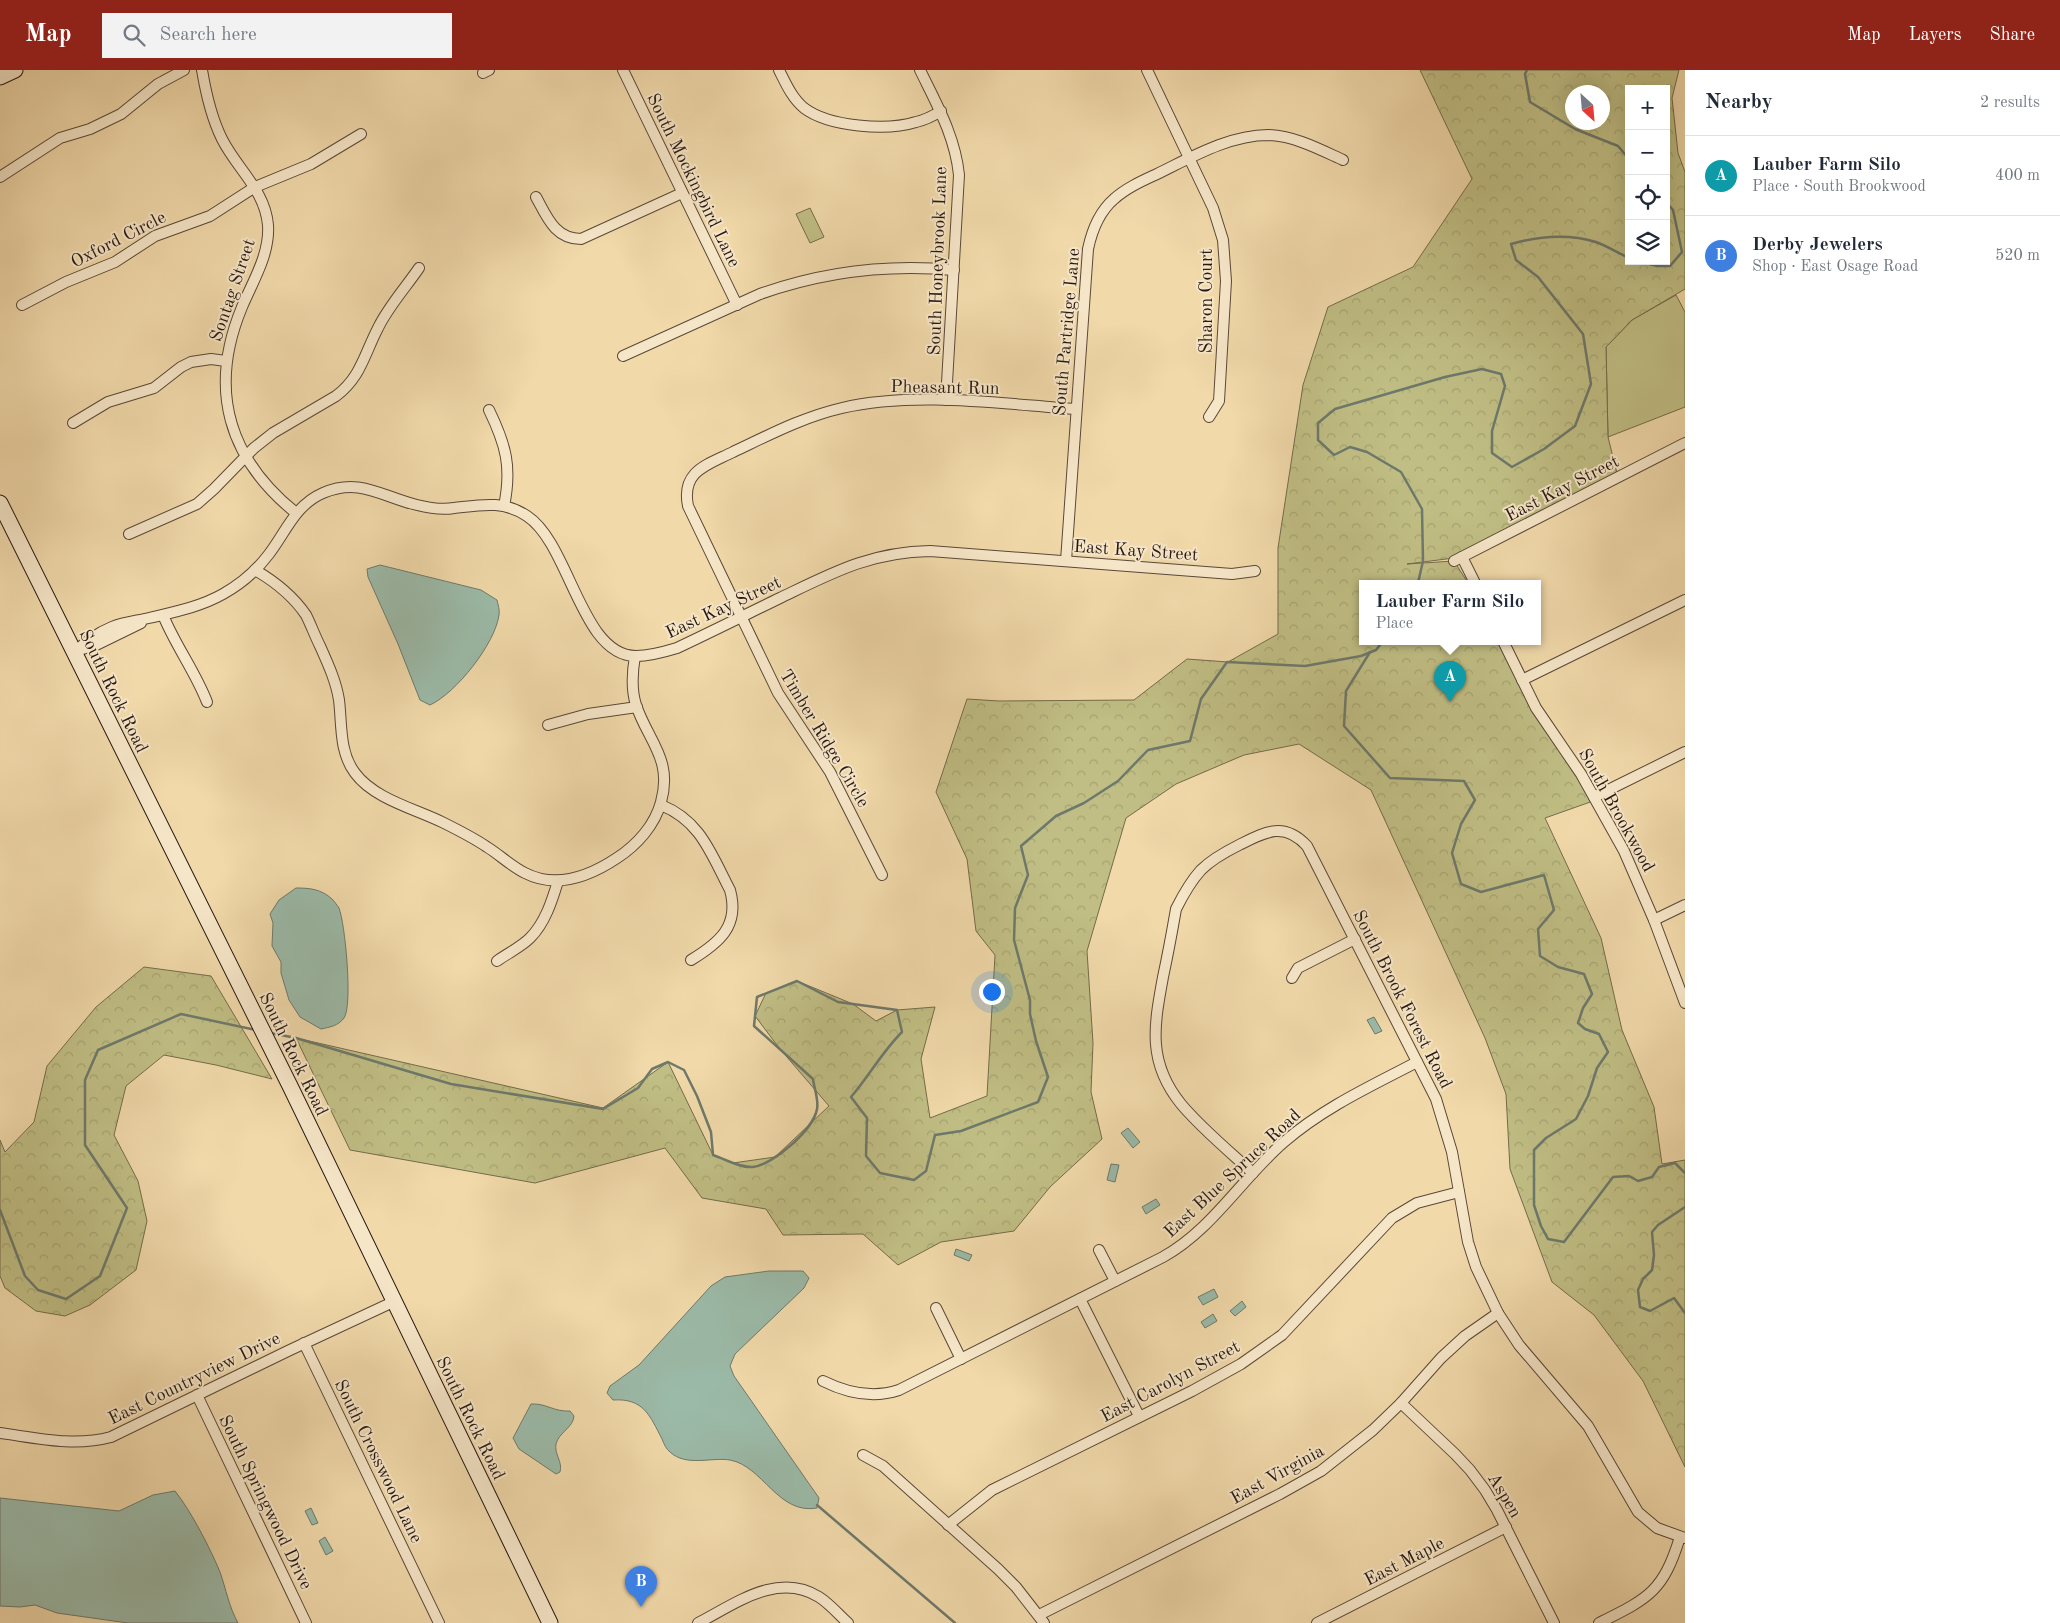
<!DOCTYPE html>
<meta charset="utf-8">
<style>
:root{--surface:#fff;--page:#f2f2f3;--text:#1f2937;--muted:#747a83;--line:#e0e1e3;--accent:#8f2418}
body{margin:0;font-family:"Old Standard TT",serif;background:var(--page);color:var(--text)}
.controls{position:absolute;right:15px;top:15px;display:grid;overflow:hidden;border-radius:0px;box-shadow:0 5px 20px #0002}
.controls button{width:45px;height:45px;display:grid;place-items:center;padding:0;border:0;border-bottom:1px solid var(--line);background:var(--surface);color:var(--text);font:25px sans-serif}
.compass{position:absolute;left:1565px;top:15px;width:45px;height:45px;border-radius:50%;background:var(--surface);box-shadow:0 5px 20px #0002;rotate:154deg}
.you{position:absolute;left:991px;top:921px;width:18px;height:18px;margin:-12px;border:4px solid #fff;border-radius:50%;background:#1a73e8;box-shadow:0 0 0 8px #1a73e833}
.badge{display:grid;place-items:center;width:32px;height:32px;border-radius:50%;background:var(--accent);color:#fff;font-size:16px;font-weight:700}
.pin{position:absolute;translate:-50% -41px;filter:drop-shadow(0 1px 2px #0008)}
.pin::after{content:'';position:absolute;top:26px;width:18px;height:15px;background:inherit;clip-path:polygon(0 0,100% 0,50% 100%)}
.popup{position:absolute;left:1359px;top:510px;width:182px;height:65px;box-sizing:border-box;display:grid;place-content:center;border-radius:0px;background:var(--surface);filter:drop-shadow(0 1px 4px #0005);font-size:16px;white-space:nowrap;color:var(--muted)}
.popup b{font-size:19px;color:var(--text)}
.popup::after{content:'';position:absolute;left:50%;top:100%;margin-left:-10px;border:10px solid transparent;border-top-color:var(--surface)}
.list{margin:0;padding:0;list-style:none}
h2{display:flex;justify-content:space-between;align-items:center;height:65px;margin:0;padding:0 20px;font-size:21px}
h2 small{font-size:16px;font-weight:400;color:var(--muted)}
.list li{display:grid;grid-template-columns:32px 1fr auto;gap:15px;align-items:center;box-sizing:border-box;height:80px;padding:0 20px;border-top:1px solid var(--line)}
.list b{display:block;font-size:19px;white-space:nowrap}
.list p{margin:0;font-size:16px;white-space:nowrap;color:var(--muted)}
.list em{font-size:16px;font-style:normal;color:var(--muted)}
.icon{flex:none;width:28px;height:28px;fill:none;stroke:currentColor;stroke-width:2;stroke-linecap:round;stroke-linejoin:round}
.map{position:relative;flex:none;width:1685px;height:1553px;overflow:hidden}
header{display:flex;align-items:center;gap:30px;box-sizing:border-box;height:70px;padding:0 25px;background:var(--accent);color:#fff}
header strong{font-size:24px}
nav{display:flex;gap:28px;margin-inline-start:auto;font-size:18px}
.search{width:350px;height:45px;background:var(--page);display:flex;align-items:center;gap:12px;box-sizing:border-box;padding:0 18px;border-radius:0px;color:var(--muted);font-size:19px}
main{display:flex}
aside{flex:1;background:var(--surface)}
.map>svg:first-child{display:block}
</style>
<header>
<strong>Map</strong>
<div class="search"><svg class="icon" aria-label="search" viewBox="0 0 24 24"><circle cx="10" cy="10" r="6"/><path d="M15 15l6 6"/></svg>Search here</div>
<nav><a>Map</a><a>Layers</a><a>Share</a></nav>
</header>
<main>
<div class="map">
<svg width="1685" height="1553" viewBox="0 0 1685 1553">
<defs>
<pattern id="forest-crowns" width="20" height="18" patternUnits="userSpaceOnUse" patternTransform="scale(1.25)"><rect width="20" height="18" fill="#c0be84"/><path d="M2 6a3 3 0 1 1 6 0M12 15a3 3 0 1 1 6 0" fill="none" stroke="#a5a371"/></pattern>
</defs>
<rect width="100%" height="100%" fill="#f1d9aa"/>
<filter id="stains"><feTurbulence type="fractalNoise" baseFrequency=".004" numOctaves="4"/><feColorMatrix values="0 0 0 0 .2 0 0 0 0 .09 0 0 0 0 .02 0 0 0 .5 -.17"/></filter>
<radialGradient id="worn" r=".72"><stop offset=".6" stop-color="#630" stop-opacity="0"/><stop offset="1" stop-color="#630" stop-opacity=".3"/></radialGradient>
<g fill="#c0be84" stroke="#746b4b">
<polygon points="810,138 824,167 810,173 796,144"/>
<polygon points="1676,225 1685,242 1685,337 1608,367 1606,277 1632,250"/>
</g>
<g fill="url(#forest-crowns)" stroke="#746b4b" fill-rule="evenodd">
<path d="M1420 0H1679L1672 28 1678 83 1685 102V219L1632 250 1606 277 1608 367 1618 407 1462 487 1407 494 1454 491 1468 513H1362V571H1504L1549 658 1596 730 1545 748 1601 868 1622 960 1654 1037 1662 1094 1685 1090V1397L1643 1311 1594 1245 1552 1212 1510 1099 1506 1024 1485 968 1371 720 1299 674 1244 685 1176 714 1126 748 1087 881 1093 973 1091 1022 1102 1069 1050 1117 1014 1161 941 1172 898 1195 863 1164 783 1165 766 1139 702 1128 665 1078 535 1113 350 1080 296 968 603 1038 668 992 713 1085 733 1093 775 1087 829 1036 780 979 755 946 766 923 797 911 853 934 876 951 897 940 935 937 921 989 930 1048 987 1026 995 885 976 861 967 789 936 722 967 629 999 631 1134 630 1187 589 1228 592 1278 564V478L1303 315 1328 237 1413 197 1472 109ZM1629 19H1666V191H1629ZM1572 22H1602V52H1572Z"/>
<polygon points="144,897 211,906 272,1009 216,995 164,985 126,1016 114,1065 138,1111 147,1151 136,1200 90,1235 65,1246 36,1241 5,1218 0,1206 0,1070 5,1082 34,1052 47,996 96,937"/>
</g>
<g fill="#9bbaa8" stroke="#6d796c">
<path d="M380 495 481 520 497 530C498 535 500 540 499 545 495 574 456 623 430 635L420 630 398 574 368 507 367 499Z"/>
<path d="M296 818C310 818 321 819 332 829 334 831 337 835 339 838 345 853 353 935 344 948 338 956 330 957 321 959L300 947 289 930 281 903V892L272 876 273 853 270 844 279 830Z"/>
<polygon points="1374,947 1382,961 1375,964 1367,950"/>
<polygon points="1128,1058 1140,1072 1133,1078 1121,1063"/>
<polygon points="1111,1094 1119,1095 1115,1112 1107,1110"/>
<polygon points="1156,1129 1160,1135 1146,1144 1142,1137"/>
<polygon points="956,1179 972,1185 969,1191 954,1185"/>
<path d="M769 1201H803L809 1208 804 1218 735 1284 730 1296 734 1306 819 1428 817 1438C778 1445 763 1396 730 1390 711 1387 686 1397 670 1382 666 1379 664 1374 662 1369 650 1346 644 1328 613 1330L607 1323 610 1316 639 1295 711 1216 725 1207Z"/>
<polygon points="1214,1219 1218,1227 1203,1235 1198,1227"/>
<polygon points="1242,1231 1246,1237 1235,1246 1230,1241"/>
<polygon points="1213,1244 1217,1251 1205,1258 1201,1252"/>
<path d="M531 1334C546 1333 554 1342 570 1341L574 1346C573 1358 559 1362 556 1374 554 1384 563 1392 560 1402L556 1404 519 1379 513 1368Z"/>
<path d="M175 1421C191 1441 210 1478 220 1502 226 1519 229 1537 238 1553H128L57 1543 35 1535 20 1537 0 1536V1428L119 1441 153 1425Z"/>
<polygon points="311,1438 318,1453 312,1455 305,1441"/>
<polygon points="325,1467 333,1481 326,1485 319,1471"/>
</g>
<g fill="none" stroke-linecap="round" stroke-linejoin="round">
<g stroke="#6d796c" stroke-width="2.5">
<polyline points="1527,0 1525,4 1530,32 1575,59 1618,76 1629,89"/>
<polyline points="1637,191 1657,196 1670,196 1682,182 1673,140 1666,132"/>
<path d="M1418 513 1423 491 1422 439 1401 402 1367 382 1350 377 1334 385 1318 370V353L1335 339 1445 307 1482 299 1501 304 1505 316 1492 361V383L1512 397 1544 379 1575 356 1591 314 1583 264 1538 207 1516 190 1511 174C1539 166 1567 163 1596 172 1607 176 1618 183 1629 188"/>
<polyline points="1370,582 1346,621 1344,656 1390,708 1464,711 1475,730 1461,754 1452,783 1461,814 1481,822 1544,805 1554,840 1538,859 1540,886 1558,897 1584,904 1592,924 1583,938 1578,953 1585,959 1599,964 1608,982 1597,998 1588,1026 1576,1049 1546,1068 1534,1080 1534,1135 1541,1156 1548,1169 1564,1172 1613,1107 1629,1106 1638,1111 1652,1107 1659,1097 1675,1093 1685,1103"/>
<path d="M271 963 296 968 451 1014 603 1039 638 1018 652 999 668 992 684 1000 697 1026 711 1062 713 1085C725 1089 740 1098 753 1097 773 1095 814 1059 817 1039 819 1030 814 1018 813 1009L754 956 757 927 797 911 838 932 897 940 902 962C882 982 869 1006 851 1027L867 1048 866 1086 880 1103 914 1110 926 1101 935 1065 961 1061 1038 1032 1048 1007 1036 971 1030 944V930L1014 870 1015 838 1028 805 1021 776 1056 746 1084 733 1118 711 1148 680 1190 671 1201 629 1227 592 1305 596 1361 586 1376 580 1383 571"/>
<polyline points="1685,1137 1658,1155 1652,1162 1654,1185 1652,1200 1643,1209 1638,1220 1640,1237 1650,1241 1674,1228 1685,1243"/>
<polyline points="0,1140 25,1206 38,1220 66,1229 100,1206 127,1138 85,1075 85,1010 98,980 181,944 256,960"/>
<polyline points="817,1435 955,1553"/>
</g>
<g stroke="#5a4838" stroke-width="12">
<g id="street">
<path d="M202 0C206 24 211 47 222 69 237 99 265 120 268 155 270 184 253 211 242 237 208 319 228 388 296 443"/>
<polyline points="623,0 737,235"/>
<path d="M779 0C786 14 792 28 804 38 829 57 887 61 916 52 925 50 933 46 941 41"/>
<path d="M920 0C937 35 955 66 959 105L946 330"/>
<polyline points="1147,0 1213,138 1223,170 1226,211 1219,331 1209,347"/>
<polyline points="483,3 489,0"/>
<polyline points="0,107 60,68 90,59 121,44 158,14 184,0"/>
<path d="M536 127C547 147 555 169 581 169L682 123"/>
<polyline points="22,235 66,212 115,192 155,166 210,146 255,117 311,94 361,64"/>
<path d="M623 286 760 224C822 202 889 194 954 200"/>
<path d="M489 340C506 375 512 397 504 436"/>
<polyline points="73,353 108,332 154,318 181,297 191,292 211,289 226,291"/>
<path d="M129 464 197 434 214 419 254 378 273 363 336 326C361 307 364 285 378 258 388 237 406 217 419 198"/>
<polyline points="1462,487 1475,513"/>
<path d="M1066 491 1088 179C1092 160 1099 142 1114 129 1126 118 1142 111 1157 104 1190 88 1229 65 1268 65 1295 66 1319 79 1343 90"/>
<polyline points="1454,491 1685,373"/>
<path d="M255 500C274 511 293 526 306 545 311 555 315 566 320 576 328 594 336 611 339 630 342 654 339 682 355 703 374 729 416 739 444 753 458 760 474 768 487 777 500 785 511 796 525 803 556 819 590 806 617 788 637 775 655 755 661 732 673 689 648 671 636 635 631 619 632 603 635 586"/>
<path d="M163 545C175 575 195 601 207 632"/>
<polyline points="1503,571 1536,638 1581,704 1624,781 1654,850 1685,933"/>
<polyline points="79,580 96,575 141,553"/>
<path d="M74 582C86 572 97 563 112 557 124 552 136 551 149 548 174 542 200 537 223 524 241 514 257 500 269 484 286 462 295 435 323 423 360 407 382 427 417 435 429 438 442 440 454 438 481 435 503 430 527 446 570 474 581 586 636 586 650 586 664 582 677 578 711 562 745 545 780 528 832 503 870 482 930 481L1232 504 1255 501"/>
<polyline points="1522,610 1685,530"/>
<polyline points="548,655 588,644 637,637"/>
<polyline points="1594,727 1685,682"/>
<path d="M661 735C701 751 711 784 730 820 740 856 719 873 691 890"/>
<path d="M882 805 830 702 778 623 688 436C681 401 707 395 733 382 769 365 803 347 842 338 915 321 1002 334 1076 339"/>
<polyline points="1654,850 1685,835"/>
<path d="M497 891C508 883 521 877 530 868 545 853 552 831 558 811"/>
<polyline points="1292,908 1298,898 1355,869"/>
<path d="M1253 1103C1229 1081 1202 1059 1181 1034 1147 992 1154 956 1163 907 1168 884 1172 862 1176 839 1183 825 1190 812 1201 800 1212 789 1225 782 1239 775 1265 762 1284 751 1307 776L1436 1029 1452 1082 1468 1172 1476 1197 1498 1243 1519 1275 1588 1356 1638 1442 1657 1458 1685 1468"/>
<polyline points="1099,1180 1115,1211"/>
<polyline points="1080,1229 1139,1346"/>
<polyline points="936,1238 961,1289"/>
<polyline points="304,1273 439,1553"/>
<path d="M823 1311C847 1323 872 1329 899 1320L1163 1187C1212 1160 1242 1108 1284 1072 1323 1038 1371 1016 1417 992"/>
<polyline points="197,1325 306,1553"/>
<polyline points="1401,1333 1455,1384 1470,1400 1485,1420 1497,1440 1554,1553"/>
<path d="M0 1363C37 1368 74 1377 111 1367L290 1280 393 1232"/>
<polyline points="863,1385 883,1396 998,1499 1016,1517 1044,1553"/>
<polyline points="948,1455 992,1420 1192,1321 1241,1294 1282,1265 1392,1148 1417,1133 1459,1122"/>
<polyline points="1039,1545 1280,1424 1321,1401 1373,1360 1401,1333 1441,1288 1465,1266 1498,1243"/>
<path d="M698 1553C735 1534 778 1501 819 1527 830 1534 839 1545 848 1553"/>
<polyline points="1317,1553 1506,1457"/>
<path d="M1599 1553C1649 1528 1663 1522 1680 1467"/>
</g>
</g>
<g stroke="#271812" stroke-width="17">
<g id="secondary">
<polyline points="0,7 15,0"/>
<polyline points="0,433 291,1018 550,1553"/>
</g>
</g>
<use href="#street" stroke="#f6e6c8" stroke-width="10"/>
<use href="#secondary" stroke="#f6e6c8" stroke-width="15"/>
</g>
<g text-anchor="middle" stroke-width="4" stroke-linejoin="round" paint-order="stroke">
<g font-size="18" fill="#271812" stroke="#f6e6c8">
<text transform="translate(694 110) rotate(64)" y="6">South Mockingbird Lane</text>
<text transform="translate(118 169) rotate(-27)" y="6">Oxford Circle</text>
<text transform="translate(937 191) rotate(-88)" y="6">South Honeybrook Lane</text>
<text transform="translate(232 220) rotate(-71)" y="6">Sontag Street</text>
<text transform="translate(1206 231) rotate(-90)" y="6">Sharon Court</text>
<text transform="translate(1066 262) rotate(-85)" y="6">South Partridge Lane</text>
<text transform="translate(945 317) rotate(1)" y="6">Pheasant Run</text>
<text transform="translate(1562 418) rotate(-27)" y="6">East Kay Street</text>
<text transform="translate(1136 480) rotate(4)" y="6">East Kay Street</text>
<text transform="translate(723 537) rotate(-25)" y="6">East Kay Street</text>
<text transform="translate(114 621) rotate(64)" y="6">South Rock Road</text>
<text transform="translate(825 668) rotate(59)" y="6">Timber Ridge Circle</text>
<text transform="translate(1617 740) rotate(61)" y="6">South Brookwood</text>
<text transform="translate(1403 929) rotate(63)" y="6">South Brook Forest Road</text>
<text transform="translate(294 984) rotate(64)" y="6">South Rock Road</text>
<text transform="translate(1232 1103) rotate(-43)" y="6">East Blue Spruce Road</text>
<text transform="translate(194 1308) rotate(-26)" y="6">East Countryview Drive</text>
<text transform="translate(1170 1311) rotate(-28)" y="6">East Carolyn Street</text>
<text transform="translate(471 1348) rotate(64)" y="6">South Rock Road</text>
<text transform="translate(379 1391) rotate(64)" y="6">South Crosswood Lane</text>
<text transform="translate(1277 1404) rotate(-29)" y="6">East Virginia</text>
<text transform="translate(1505 1425) rotate(59)" y="6">Aspen</text>
<text transform="translate(266 1432) rotate(64)" y="6">South Springwood Drive</text>
<text transform="translate(1404 1491) rotate(-27)" y="6">East Maple</text>
</g>
</g>
<rect width="100%" height="100%" filter="url(#stains)"/>
<rect width="100%" height="100%" fill="url(#worn)"/>
</svg>
<div class="controls">
<button>+</button>
<button>−</button>
<button><svg class="icon" aria-label="locate" viewBox="0 0 24 24"><circle cx="12" cy="12" r="6"/><path d="M12 2v4M12 18v4M2 12h4M18 12h4"/></svg></button>
<button><svg class="icon" aria-label="layers" viewBox="0 0 24 24"><path d="M12 4l9 5-9 5-9-5zM3 14l9 5 9-5"/></svg></button>
</div>
<svg class="compass" viewBox="-18 -18 36 36"><path d="M0-13l5 13h-10z" fill="#e53935"/><path d="M0 13l5-13h-10z" fill="#747a83"/></svg>
<div class="you"></div>
<div class="pin badge" style="left:1450px;top:632px;background:#0f9aa8">A</div>
<div class="popup"><b>Lauber Farm Silo</b>Place</div>
<div class="pin badge" style="left:641px;top:1537px;background:#3f7fe0">B</div>
</div>
<aside>
<h2>Nearby<small>2 results</small></h2>
<ul class="list">
<li><span class="badge" style="background:#0f9aa8">A</span><div><b>Lauber Farm Silo</b><p>Place · South Brookwood</p></div><em>400 m</em></li>
<li><span class="badge" style="background:#3f7fe0">B</span><div><b>Derby Jewelers</b><p>Shop · East Osage Road</p></div><em>520 m</em></li>
</ul>
</aside>
</main>
